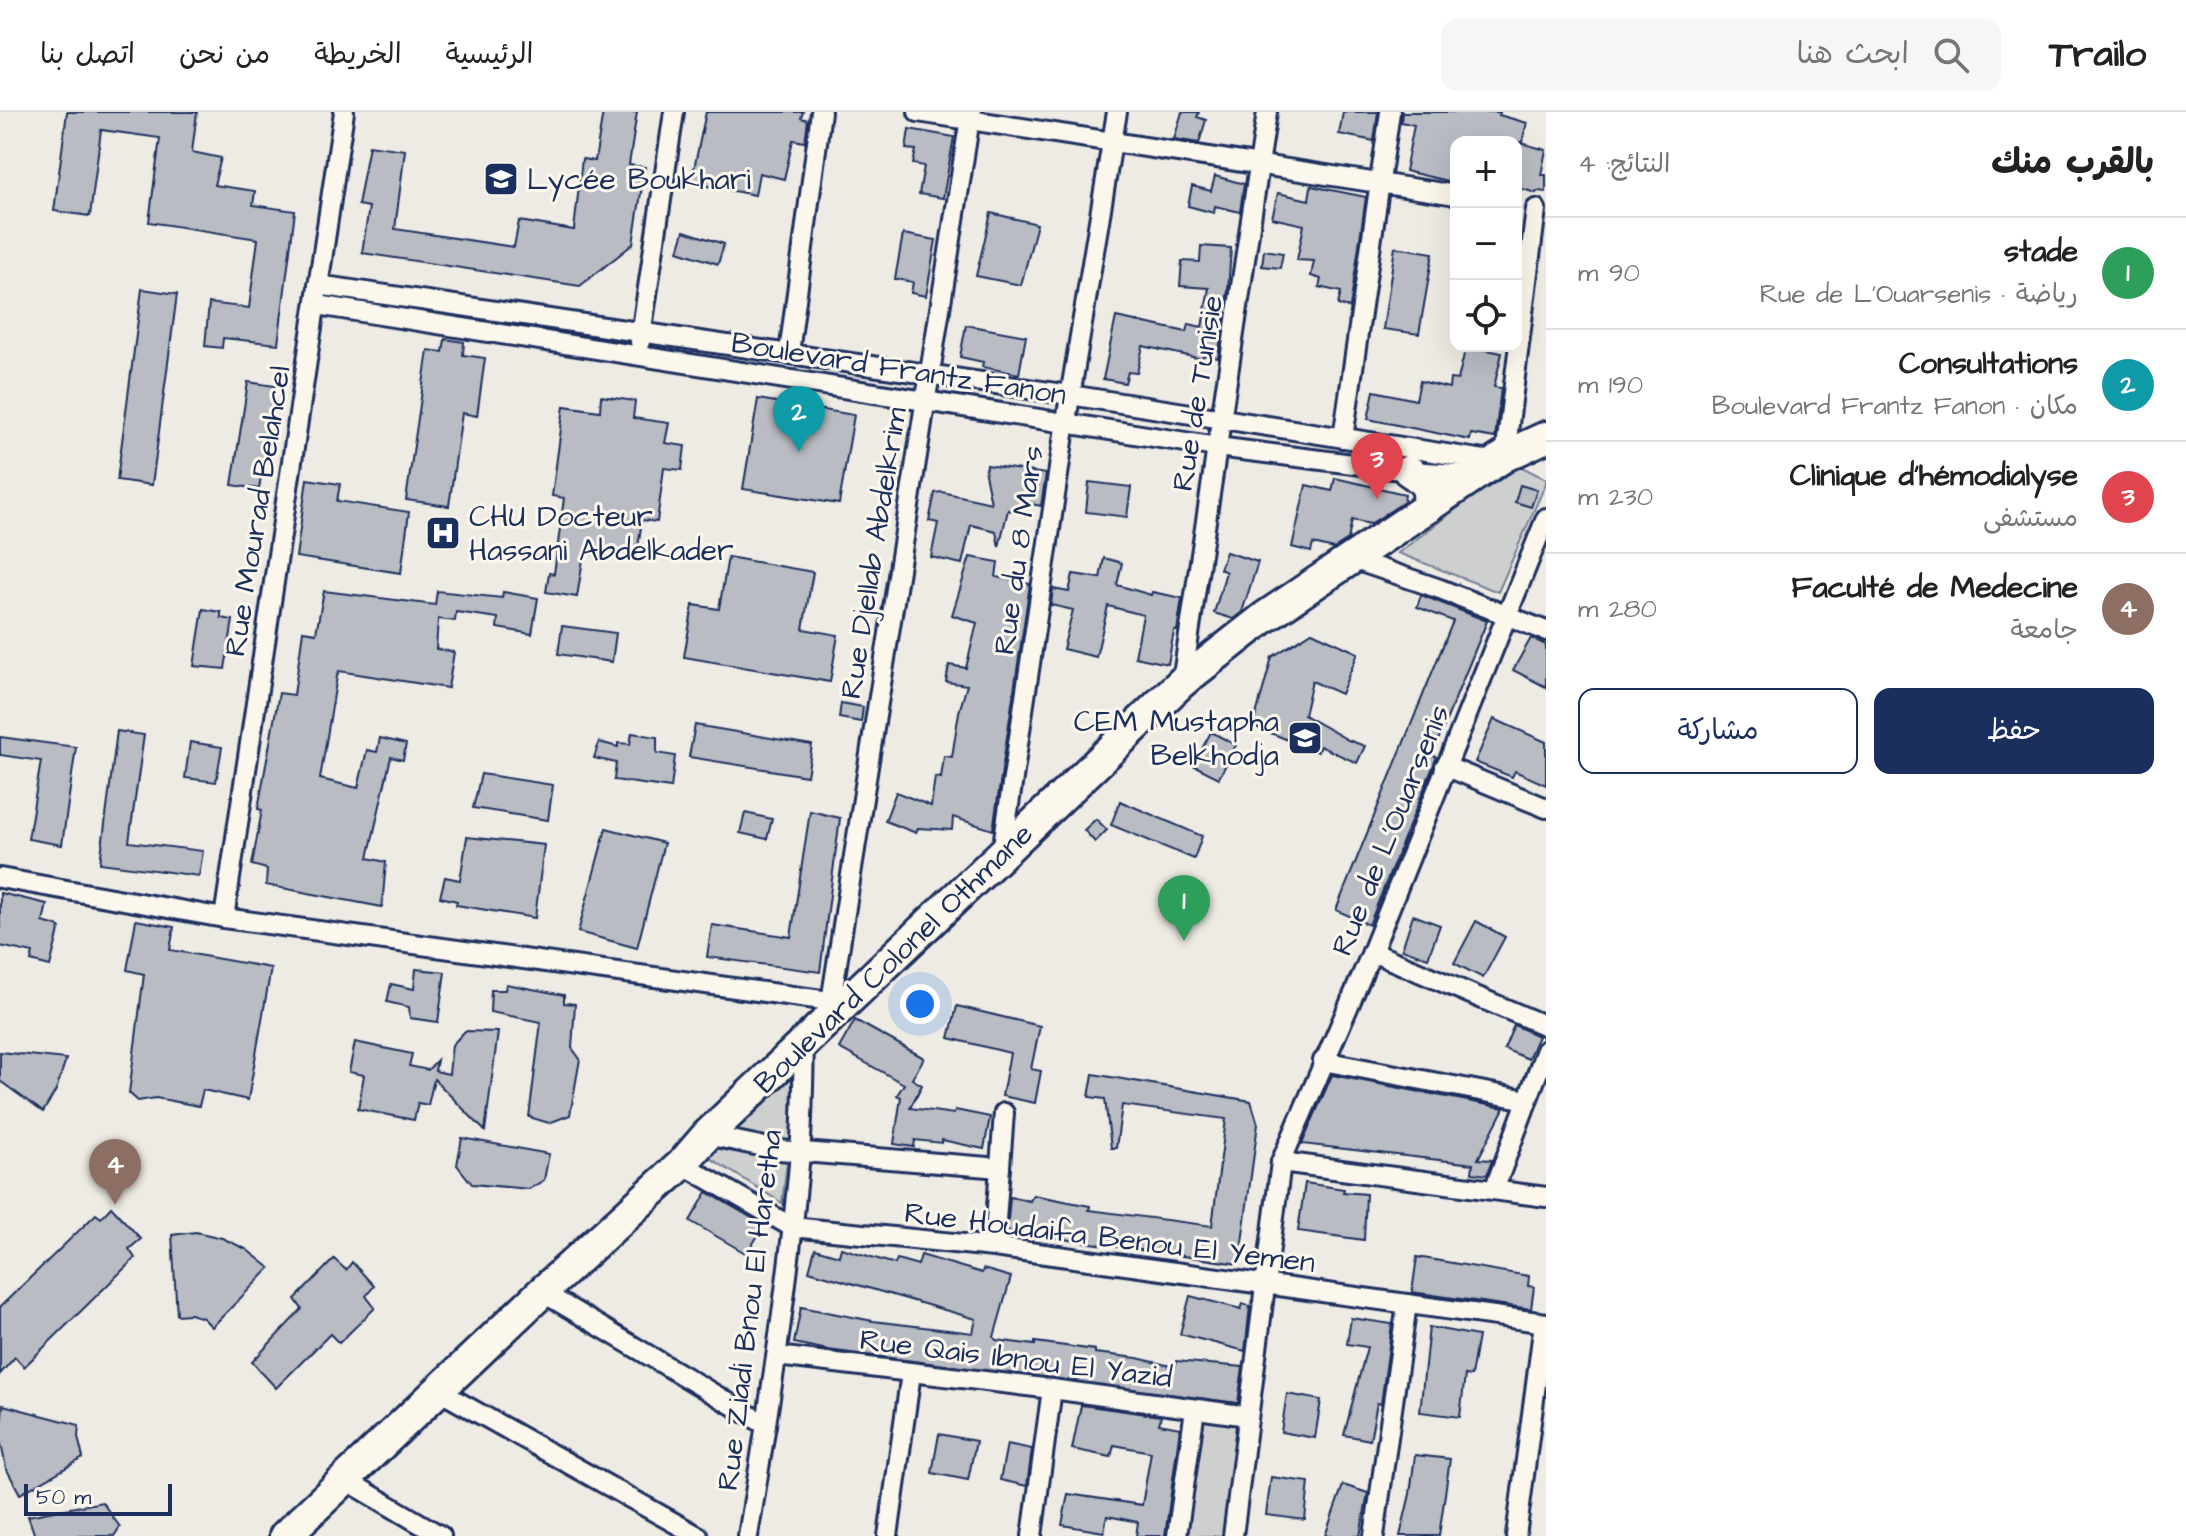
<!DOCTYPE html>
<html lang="ar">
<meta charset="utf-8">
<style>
:root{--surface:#fff;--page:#f6f6f6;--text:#222;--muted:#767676;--line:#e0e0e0;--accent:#1b2f5e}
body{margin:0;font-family:"Architects Daughter","Playpen Sans Arabic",sans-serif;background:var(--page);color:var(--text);direction:rtl}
.controls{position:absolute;right:24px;top:24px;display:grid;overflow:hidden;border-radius:16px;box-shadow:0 8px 32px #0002}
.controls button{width:72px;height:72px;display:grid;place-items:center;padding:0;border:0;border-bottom:2px solid var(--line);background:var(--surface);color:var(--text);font:40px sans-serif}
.scale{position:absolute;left:24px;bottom:20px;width:148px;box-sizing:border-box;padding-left:8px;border:4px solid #1b2f5e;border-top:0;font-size:22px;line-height:28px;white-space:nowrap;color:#1b2f5e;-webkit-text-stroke:6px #fbf7ec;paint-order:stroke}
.you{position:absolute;left:920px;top:892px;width:28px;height:28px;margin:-20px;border:6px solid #fff;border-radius:50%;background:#1a73e8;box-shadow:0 0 0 12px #1a73e833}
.badge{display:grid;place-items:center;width:52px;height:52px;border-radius:50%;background:var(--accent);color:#fff;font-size:26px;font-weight:700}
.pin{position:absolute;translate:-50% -66px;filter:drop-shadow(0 2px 4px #0008)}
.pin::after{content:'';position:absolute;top:42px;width:28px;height:24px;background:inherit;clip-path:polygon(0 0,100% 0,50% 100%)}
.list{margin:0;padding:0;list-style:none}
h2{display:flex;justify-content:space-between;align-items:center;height:104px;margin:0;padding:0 32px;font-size:34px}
h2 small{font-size:26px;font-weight:400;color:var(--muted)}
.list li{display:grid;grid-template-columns:52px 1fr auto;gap:24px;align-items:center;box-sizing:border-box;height:112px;padding:0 32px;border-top:2px solid var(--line)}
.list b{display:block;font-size:30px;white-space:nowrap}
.list p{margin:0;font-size:26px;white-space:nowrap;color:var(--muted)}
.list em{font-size:26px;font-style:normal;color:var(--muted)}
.actions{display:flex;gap:16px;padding:24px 32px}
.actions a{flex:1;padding:18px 0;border:2px solid var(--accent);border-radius:16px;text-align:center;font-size:28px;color:var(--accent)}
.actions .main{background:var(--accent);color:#fff}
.icon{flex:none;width:44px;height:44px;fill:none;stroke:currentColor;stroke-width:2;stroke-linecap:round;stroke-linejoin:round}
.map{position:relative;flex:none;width:1546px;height:1424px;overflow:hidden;direction:ltr}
header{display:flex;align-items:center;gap:48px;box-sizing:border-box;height:112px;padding:0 40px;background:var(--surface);border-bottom:2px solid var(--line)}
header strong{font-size:38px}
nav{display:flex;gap:44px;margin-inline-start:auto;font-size:28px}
.search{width:560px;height:72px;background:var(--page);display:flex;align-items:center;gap:20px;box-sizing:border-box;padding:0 28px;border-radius:16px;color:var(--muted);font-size:30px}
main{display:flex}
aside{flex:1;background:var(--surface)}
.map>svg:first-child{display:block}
</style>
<header>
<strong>Trailo</strong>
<div class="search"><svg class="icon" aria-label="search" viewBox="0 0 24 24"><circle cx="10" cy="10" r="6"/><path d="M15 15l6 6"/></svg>ابحث هنا</div>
<nav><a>الرئيسية</a><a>الخريطة</a><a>من نحن</a><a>اتصل بنا</a></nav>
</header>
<main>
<aside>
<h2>بالقرب منك<small>النتائج: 4</small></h2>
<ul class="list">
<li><span class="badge" style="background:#2e9e5b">1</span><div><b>stade</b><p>رياضة · Rue de L'Ouarsenis</p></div><em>90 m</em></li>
<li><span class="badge" style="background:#0f9aa8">2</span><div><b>Consultations</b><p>مكان · Boulevard Frantz Fanon</p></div><em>190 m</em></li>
<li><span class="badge" style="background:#e0444e">3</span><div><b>Clinique d'hémodialyse</b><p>مستشفى</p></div><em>230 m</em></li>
<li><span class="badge" style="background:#8d6e63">4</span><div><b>Faculté de Medecine</b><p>جامعة</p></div><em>280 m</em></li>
</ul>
<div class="actions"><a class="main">حفظ</a><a>مشاركة</a></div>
</aside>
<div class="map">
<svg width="1546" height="1424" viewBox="0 0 1546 1424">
<rect width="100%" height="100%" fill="#eeebe4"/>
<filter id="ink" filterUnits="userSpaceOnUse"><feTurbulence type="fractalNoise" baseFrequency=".0125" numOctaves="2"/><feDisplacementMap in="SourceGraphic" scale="16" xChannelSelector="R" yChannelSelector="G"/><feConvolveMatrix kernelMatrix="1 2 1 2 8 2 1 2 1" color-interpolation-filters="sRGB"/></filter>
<g filter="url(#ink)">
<g fill="#cecfcf" stroke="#747f96" stroke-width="2">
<polygon points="1516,352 1546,367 1546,371 1498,480 1398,441"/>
<polygon points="799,952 782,1091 702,1041"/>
<polygon points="1199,1301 1243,1307 1227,1424 1182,1424"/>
</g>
<g fill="#b9bcc3" stroke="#1b2f5e" stroke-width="2">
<polygon points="67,0 197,0 192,40 221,46 214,73 255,79 253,93 295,99 278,232 223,226 222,236 205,234 209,191 249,196 258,127 149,110 160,26 101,18 90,104 54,99"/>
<polygon points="603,0 637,0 629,53 645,55 633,132 580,174 362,141 369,95 358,93 369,33 405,38 395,117 514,135 519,109 574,118 582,47 595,49"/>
<polygon points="706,0 803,0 801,6 808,8 805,30 793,28 784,67 759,61 755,83 691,71"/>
<polygon points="1182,0 1199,0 1197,5 1206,8 1199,31 1174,27"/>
<polygon points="1343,0 1378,0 1374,29 1339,22"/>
<polygon points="1402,0 1500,0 1499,3 1527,11 1522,30 1517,30 1546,38 1541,63 1546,63 1546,80 1537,79 1536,81 1516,75 1516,30 1456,30 1456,71 1405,59 1414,13 1401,10"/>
<polygon points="909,17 954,25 943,86 919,82 924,54 913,52 916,38 906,37"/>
<polygon points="1215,64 1244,72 1240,100 1215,94 1214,101 1188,94 1192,74 1211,79"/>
<polygon points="1311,74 1366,85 1350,196 1338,193 1341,180 1319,175 1321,167 1311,164 1314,149 1297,148 1304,113 1272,106 1278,81 1309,88"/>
<polygon points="991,101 1037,112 1021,173 976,164"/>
<polygon points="684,119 724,132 718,152 678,139"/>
<polygon points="903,122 936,128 926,184 911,181 913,170 895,167"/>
<polygon points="1201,134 1231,136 1228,179 1218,246 1203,243 1202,247 1143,234 1137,261 1128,260 1125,271 1103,267 1116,205 1187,220 1189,212 1202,215 1209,176 1180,174 1182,149 1200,150"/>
<polygon points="1395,135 1433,141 1419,222 1383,217"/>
<polygon points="1264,138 1283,141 1280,156 1262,154"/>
<polygon points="142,177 177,182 152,373 117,368"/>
<polygon points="966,213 1026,224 1019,262 982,255 983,250 960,245"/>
<polygon points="445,227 464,230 463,243 485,246 477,304 462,301 449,394 406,388 428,238 443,240"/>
<polygon points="1466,234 1502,241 1494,275 1501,276 1495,326 1471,322 1470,328 1368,307 1374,279 1416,288 1420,269 1449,276 1450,267 1458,268"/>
<polygon points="248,270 275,274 259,377 232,373"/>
<polygon points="601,284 635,289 633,306 669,311 665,331 685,334 682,358 664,356 657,410 642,408 636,449 584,441 577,485 546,480 549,461 554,462 564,386 552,384 564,294 600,299"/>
<polygon points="758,287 854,303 839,392 743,377"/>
<polygon points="987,353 1046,362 1041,394 1027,391 1025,402 1008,398 999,435 996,419 971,413 962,452 931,445 938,411 929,409 935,381 942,380 991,391 985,362"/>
<polygon points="1335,366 1405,382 1404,390 1370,412 1352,408 1348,428 1334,437 1313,432 1311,440 1292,435 1306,373 1332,379"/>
<polygon points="307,367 340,372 337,389 409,400 401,461 296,445"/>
<polygon points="1089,370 1131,375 1127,405 1086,400"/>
<polygon points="1520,373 1537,378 1531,395 1515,390"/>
<polygon points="1226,440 1258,450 1242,500 1233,507 1214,501 1226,460 1220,457"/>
<polygon points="728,445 813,460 803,517 838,523 830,570 684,545 693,493 719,497"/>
<polygon points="970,445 998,450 996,465 1030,472 993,718 953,705 952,718 918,716 916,721 885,709 896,680 931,694 935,665 941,666 944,644 952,645 959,600 967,573 946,570 949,553 966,556 977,511 952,503"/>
<polygon points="1104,446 1122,451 1117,473 1151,483 1152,480 1182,486 1177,519 1174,519 1168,552 1135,545 1143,503 1108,494 1096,545 1063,537 1073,498 1051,493 1053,477 1069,480 1073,462 1100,466"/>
<polygon points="324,479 435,493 437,479 502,486 503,480 538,486 532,522 497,516 498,506 456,500 455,509 438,507 436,537 454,540 448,576 339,559 337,564 320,667 358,676 367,638 377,640 380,626 406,632 403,648 391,645 368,746 386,750 382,795 266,773 267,757 252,753 262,698 258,697 279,581 294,583 303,519 316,521"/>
<polygon points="1421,483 1487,509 1432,643 1437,645 1369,813 1336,798 1453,509 1417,495"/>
<polygon points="203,497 221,500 221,506 233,508 225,557 194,554"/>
<polygon points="562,514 616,521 612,550 558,542"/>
<polygon points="1312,520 1358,541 1341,582 1312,569 1304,603 1348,628 1365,634 1357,651 1320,634 1318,640 1253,614 1272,545"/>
<polygon points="1531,526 1546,533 1546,575 1513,558"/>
<polygon points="841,591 863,595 861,610 839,606"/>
<polygon points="1494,607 1546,630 1546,673 1515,659 1512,665 1475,650"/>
<polygon points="695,613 812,633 807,664 689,645"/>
<polygon points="117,619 144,623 129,730 203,739 199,764 100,751"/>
<polygon points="1211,620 1236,633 1219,666 1193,653"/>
<polygon points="632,621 657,625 657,641 675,644 671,676 614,668 616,651 594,646 599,630 618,635 618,631 630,632"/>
<polygon points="0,625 76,635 62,733 28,727 41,649 0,643"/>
<polygon points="190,630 222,635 216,670 185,666"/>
<polygon points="481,662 553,673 548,708 473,696"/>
<polygon points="1120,689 1202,724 1194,747 1111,713"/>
<polygon points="810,699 840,706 820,860 707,845 712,813 791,825"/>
<polygon points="745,701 772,707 767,727 740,721"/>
<polygon points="1096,707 1107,718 1095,730 1084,718"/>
<polygon points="606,716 664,731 637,836 578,820"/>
<polygon points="467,725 544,733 535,806 456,793 457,789 440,785 445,765 460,768"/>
<polygon points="0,781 47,792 43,810 60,815 50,854 31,849 33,841 0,834"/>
<polygon points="1413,803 1440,813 1428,846 1402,837"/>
<polygon points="136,808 174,815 170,838 271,856 248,988 203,978 199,994 156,986 138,989 129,981 144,862 127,858"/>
<polygon points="1476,809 1505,825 1483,866 1454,851"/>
<polygon points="416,857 445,860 438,910 410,906 409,895 387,890 391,872 414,877"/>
<polygon points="506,872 564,883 564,891 575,892 572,936 580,947 570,1003 549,1011 529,1005 541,910 490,900 491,878 505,878"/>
<polygon points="957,894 1040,914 1031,957 1041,959 1035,991 1002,984 1010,941 949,926"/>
<polygon points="855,908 924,946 912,967 922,973 910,996 954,1002 955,998 990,1005 984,1037 942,1028 942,1031 915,1028 914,1035 894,1032 901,985 897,983 904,972 839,936"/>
<polygon points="1514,913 1538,924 1528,947 1504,937"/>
<polygon points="465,919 498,920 485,1019 434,967 428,993 418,991 414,1008 358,997 364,963 349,960 355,930 412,942 409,954 428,958 437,948 435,959 449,962 452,933"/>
<polygon points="0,940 66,947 56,978 43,1000 0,969"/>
<polygon points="1093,962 1251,989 1258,1012 1239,1152 1007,1119 1010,1085 1030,1089 1033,1083 1090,1094 1089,1098 1212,1114 1226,1007 1122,993 1116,1036 1111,1036 1105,987 1089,985"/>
<polygon points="1332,963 1504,996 1478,1047 1492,1048 1487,1063 1472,1061 1473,1052 1302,1032"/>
<polygon points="462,1026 549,1042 544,1068 529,1077 472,1072 457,1053"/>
<polygon points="1305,1071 1344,1077 1343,1080 1366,1082 1364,1128 1298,1119"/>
<polygon points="707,1080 764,1113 747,1142 690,1109"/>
<polygon points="111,1095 141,1127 129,1137 135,1146 24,1255 15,1245 0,1262 0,1195 96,1102 101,1106"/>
<polygon points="196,1120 222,1126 246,1137 270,1156 212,1215 203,1206 190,1202 177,1203 172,1123"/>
<polygon points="841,1136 895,1152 897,1147 918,1153 921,1143 982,1161 983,1157 1011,1165 994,1225 996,1228 1035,1233 1035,1230 1095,1238 1095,1241 1137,1246 1175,1255 1176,1249 1243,1255 1238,1291 828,1238 794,1231 801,1195 873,1209 973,1221 976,1207 809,1159 815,1137 839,1144"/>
<polygon points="1417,1145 1529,1164 1528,1174 1534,1175 1531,1197 1412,1180"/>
<polygon points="334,1147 346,1158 352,1150 374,1174 366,1184 375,1196 339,1231 330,1222 276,1276 252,1250 302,1197 295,1187"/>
<polygon points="1190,1184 1241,1197 1243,1192 1250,1194 1245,1239 1180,1222"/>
<polygon points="1351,1206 1392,1212 1381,1292 1377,1291 1370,1328 1344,1323 1367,1235 1347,1232"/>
<polygon points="1429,1215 1478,1224 1471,1264 1465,1263 1460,1305 1420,1300"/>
<polygon points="1287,1282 1321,1288 1315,1326 1281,1320"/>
<polygon points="3,1293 79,1313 78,1325 83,1346 20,1382 6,1356 0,1327"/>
<polygon points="1081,1293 1161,1304 1159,1312 1180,1316 1165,1424 1136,1424 1138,1410 1107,1404 1104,1420 1062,1413 1068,1382 1142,1393 1151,1340 1114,1333 1111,1345 1072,1337"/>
<polygon points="939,1322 976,1329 968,1368 932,1361"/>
<polygon points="1007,1332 1032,1337 1027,1374 1000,1368"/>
<polygon points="1415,1343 1450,1347 1439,1424 1400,1424 1410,1382"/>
<polygon points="1271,1365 1309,1370 1305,1408 1266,1403"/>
<polygon points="1343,1373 1368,1381 1360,1424 1325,1424"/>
<polygon points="102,1390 120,1415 114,1424 35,1424 28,1404"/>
</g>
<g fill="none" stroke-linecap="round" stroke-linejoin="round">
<g stroke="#1b2f5e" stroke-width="24">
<g id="street">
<polyline points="918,0 1456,83"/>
<polyline points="318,173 1070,283 1497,350"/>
<polyline points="317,193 1217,335 1409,359 1473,363"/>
<polyline points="640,230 674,0"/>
<polyline points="789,241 821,0"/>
<polyline points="1343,326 1390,0"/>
<polyline points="1505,344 1536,97"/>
<polyline points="1352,447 1440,477 1546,519"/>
<polyline points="1182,570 1267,0"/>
<polyline points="1445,654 1546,696"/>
<polyline points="1002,740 1066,309 1117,0"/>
<polyline points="0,766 224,806 844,891"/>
<polyline points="224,806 344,0"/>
<polyline points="1372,840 1546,914"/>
<polyline points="831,890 971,0"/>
<polyline points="1323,949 1527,988"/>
<polyline points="707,1023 779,1038 1000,1056"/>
<polyline points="1281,1050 1546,1085"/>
<polyline points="682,1052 792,1115 994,1135 1546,1211"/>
<polyline points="1494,1078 1546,938"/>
<polyline points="994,1135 1004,1001"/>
<polyline points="542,1180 766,1313"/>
<polyline points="777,1244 1052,1277 1248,1304"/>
<polyline points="439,1279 698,1424"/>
<polyline points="346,1368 441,1424"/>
<path d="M748 1424C769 1297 789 1169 800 1041 803 1004 803 967 804 931"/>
<polyline points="888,1424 911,1261"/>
<polyline points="1032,1424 1052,1277"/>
<polyline points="1177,1424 1195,1297"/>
<polyline points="1233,1424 1281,1050 1372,840 1546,406"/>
<polyline points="1374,1424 1407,1192"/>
<polyline points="1516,1424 1544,1211"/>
</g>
</g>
<g stroke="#1b2f5e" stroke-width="36">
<g id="primary">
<path d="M1409 359C1426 370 1431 376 1427 396"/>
<polyline points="285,1424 542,1180 682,1052 707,1023 1182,570 1265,505 1474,364 1505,344 1546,325"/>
</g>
</g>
<use href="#street" stroke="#fbf7ec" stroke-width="18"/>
<use href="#primary" stroke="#fbf7ec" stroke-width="30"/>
</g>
</g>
<defs>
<g id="school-square" transform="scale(1.8)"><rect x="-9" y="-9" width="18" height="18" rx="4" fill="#1b2f5e" stroke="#fbf7ec"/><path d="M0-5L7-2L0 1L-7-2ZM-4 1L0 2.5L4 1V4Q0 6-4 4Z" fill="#fff"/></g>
<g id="hospital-square" transform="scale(1.8)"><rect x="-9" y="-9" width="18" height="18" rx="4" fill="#1b2f5e" stroke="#fbf7ec"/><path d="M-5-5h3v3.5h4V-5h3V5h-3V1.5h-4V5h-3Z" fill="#fff"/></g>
</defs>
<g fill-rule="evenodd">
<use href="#school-square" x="501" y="67"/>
<use href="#hospital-square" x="443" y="421"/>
<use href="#school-square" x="1305" y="626"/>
</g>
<g text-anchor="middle" stroke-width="6" stroke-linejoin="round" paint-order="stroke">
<g font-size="30" fill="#1b2f5e" stroke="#fbf7ec" text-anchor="start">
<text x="527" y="77">Lycée Boukhari</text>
<text x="469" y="414">CHU Docteur<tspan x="469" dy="34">Hassani Abdelkader</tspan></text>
<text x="1279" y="619" text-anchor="end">CEM Mustapha<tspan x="1279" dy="34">Belkhodja</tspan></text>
</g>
<g font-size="30" fill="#1b2f5e" stroke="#fbf7ec">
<text transform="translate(899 256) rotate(9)" y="10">Boulevard Frantz Fanon</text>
<text transform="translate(1197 281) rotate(-81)" y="10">Rue de Tunisie</text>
<text transform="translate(257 399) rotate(-81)" y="10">Rue Mourad Belahcel</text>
<text transform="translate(1018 438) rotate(-82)" y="10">Rue du 8 Mars</text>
<text transform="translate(873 441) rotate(-81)" y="10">Rue Djellab Abdelkrim</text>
<text transform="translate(1390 718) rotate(-68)" y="10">Rue de L'Ouarsenis</text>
<text transform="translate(893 846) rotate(-44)" y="10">Boulevard Colonel Othmane</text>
<text transform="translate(1110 1125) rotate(7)" y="10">Rue Houdaifa Benou El Yemen</text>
<text transform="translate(749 1198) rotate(-83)" y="10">Rue Ziadi Bnou El Haretha</text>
<text transform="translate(1016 1246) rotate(7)" y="10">Rue Qais Ibnou El Yazid</text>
</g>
</g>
</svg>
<div class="controls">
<button>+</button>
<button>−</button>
<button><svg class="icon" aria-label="locate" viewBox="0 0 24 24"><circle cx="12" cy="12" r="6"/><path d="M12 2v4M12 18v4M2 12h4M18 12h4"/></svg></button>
</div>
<div class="scale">50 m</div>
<div class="you"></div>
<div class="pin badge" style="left:1184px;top:829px;background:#2e9e5b">1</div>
<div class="pin badge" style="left:799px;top:340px;background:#0f9aa8">2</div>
<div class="pin badge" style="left:1377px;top:387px;background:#e0444e">3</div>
<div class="pin badge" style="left:115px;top:1093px;background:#8d6e63">4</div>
</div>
</main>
